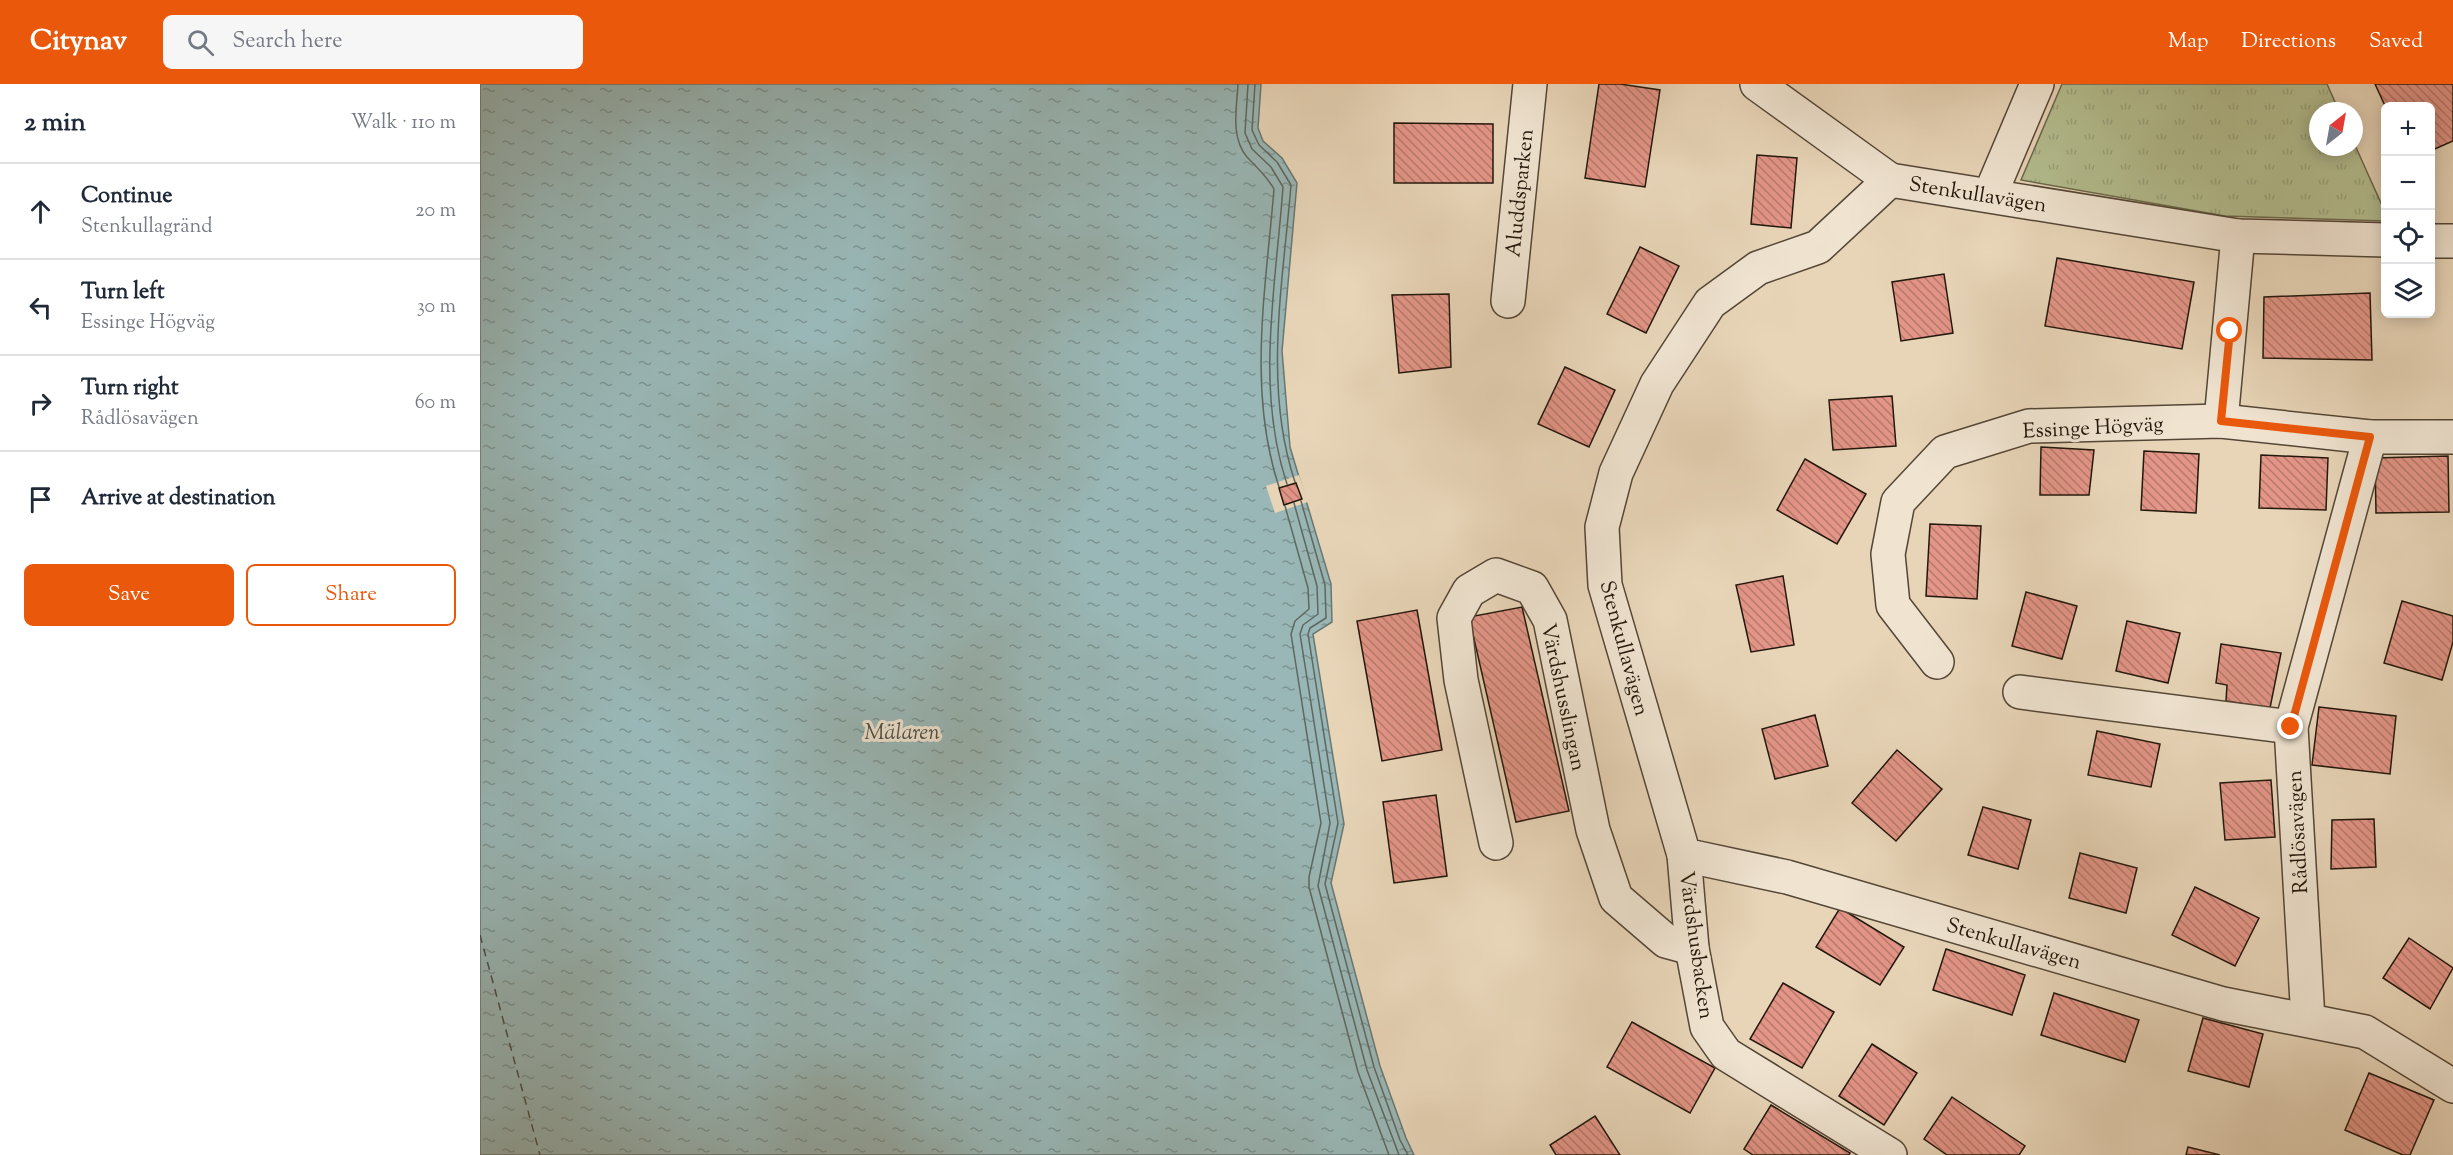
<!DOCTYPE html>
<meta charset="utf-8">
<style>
:root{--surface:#fff;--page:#f6f6f7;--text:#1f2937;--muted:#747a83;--line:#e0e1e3;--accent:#ea580c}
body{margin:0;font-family:"Sorts Mill Goudy",serif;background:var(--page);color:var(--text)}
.controls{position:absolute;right:18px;top:18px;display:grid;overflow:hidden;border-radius:9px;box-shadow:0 3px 15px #0003}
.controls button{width:54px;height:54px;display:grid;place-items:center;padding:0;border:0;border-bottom:2px solid var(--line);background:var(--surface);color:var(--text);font:30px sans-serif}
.compass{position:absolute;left:1829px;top:18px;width:54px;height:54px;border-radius:50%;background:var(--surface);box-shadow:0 3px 15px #0003;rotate:31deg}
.stop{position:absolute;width:18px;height:18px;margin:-14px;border:4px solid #ea580c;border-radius:50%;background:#fff}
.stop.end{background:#ea580c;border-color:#fff;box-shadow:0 2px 6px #0008}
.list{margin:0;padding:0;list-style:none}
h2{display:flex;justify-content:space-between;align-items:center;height:78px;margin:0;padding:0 24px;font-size:26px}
h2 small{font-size:20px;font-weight:400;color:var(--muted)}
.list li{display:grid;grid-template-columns:39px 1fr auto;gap:18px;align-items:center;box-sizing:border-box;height:96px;padding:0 24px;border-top:2px solid var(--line)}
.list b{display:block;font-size:22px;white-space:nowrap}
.list p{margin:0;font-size:20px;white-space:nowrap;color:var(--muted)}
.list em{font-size:20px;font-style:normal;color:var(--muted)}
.actions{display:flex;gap:12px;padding:18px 24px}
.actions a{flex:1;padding:14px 0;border:2px solid var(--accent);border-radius:9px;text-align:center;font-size:21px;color:var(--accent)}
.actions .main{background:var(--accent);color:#fff}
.icon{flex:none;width:33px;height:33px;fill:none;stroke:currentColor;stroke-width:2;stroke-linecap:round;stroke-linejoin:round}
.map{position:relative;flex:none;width:1973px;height:1071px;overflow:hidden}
header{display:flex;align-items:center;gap:36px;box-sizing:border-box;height:84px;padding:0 30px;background:var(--accent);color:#fff}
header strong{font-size:28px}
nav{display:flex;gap:33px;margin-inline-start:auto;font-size:21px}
.search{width:420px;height:54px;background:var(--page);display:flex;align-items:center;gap:15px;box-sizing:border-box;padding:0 21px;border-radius:9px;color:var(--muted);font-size:22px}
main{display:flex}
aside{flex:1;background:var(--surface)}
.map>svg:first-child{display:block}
</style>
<header>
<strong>Citynav</strong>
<div class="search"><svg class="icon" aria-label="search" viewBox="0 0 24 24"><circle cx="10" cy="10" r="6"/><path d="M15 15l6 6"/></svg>Search here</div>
<nav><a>Map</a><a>Directions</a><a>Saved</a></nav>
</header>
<main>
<aside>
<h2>2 min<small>Walk · 110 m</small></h2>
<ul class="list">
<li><svg class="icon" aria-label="ahead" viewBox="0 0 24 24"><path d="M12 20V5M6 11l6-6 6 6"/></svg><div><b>Continue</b><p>Stenkullagränd</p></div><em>20 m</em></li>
<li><svg class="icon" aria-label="left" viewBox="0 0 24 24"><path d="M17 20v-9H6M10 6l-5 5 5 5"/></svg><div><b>Turn left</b><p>Essinge Högväg</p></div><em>30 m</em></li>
<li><svg class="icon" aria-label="right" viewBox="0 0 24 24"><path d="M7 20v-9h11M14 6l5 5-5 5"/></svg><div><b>Turn right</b><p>Rådlösavägen</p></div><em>60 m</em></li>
<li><svg class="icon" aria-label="arrive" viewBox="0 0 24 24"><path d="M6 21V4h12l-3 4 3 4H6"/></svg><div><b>Arrive at destination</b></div></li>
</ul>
<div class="actions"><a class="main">Save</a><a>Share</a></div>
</aside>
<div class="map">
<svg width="1973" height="1071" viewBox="0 0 1973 1071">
<defs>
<pattern id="grass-tufts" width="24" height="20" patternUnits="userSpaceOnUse" patternTransform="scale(1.5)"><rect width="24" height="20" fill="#b4be90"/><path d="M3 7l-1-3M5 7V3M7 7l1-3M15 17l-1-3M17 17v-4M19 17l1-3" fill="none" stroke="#9aa37b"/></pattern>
<pattern id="water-ripples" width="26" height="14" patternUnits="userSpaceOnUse" patternTransform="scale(1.5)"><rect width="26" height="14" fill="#99b7b6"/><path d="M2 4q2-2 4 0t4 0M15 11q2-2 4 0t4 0" fill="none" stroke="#7c9492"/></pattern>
<pattern id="building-back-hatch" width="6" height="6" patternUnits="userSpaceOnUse" patternTransform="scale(1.5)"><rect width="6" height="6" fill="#e39587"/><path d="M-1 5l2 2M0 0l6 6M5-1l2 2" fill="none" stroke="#b8796d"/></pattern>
</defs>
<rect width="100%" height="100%" fill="#e8d5b8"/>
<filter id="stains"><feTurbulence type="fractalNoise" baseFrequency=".00333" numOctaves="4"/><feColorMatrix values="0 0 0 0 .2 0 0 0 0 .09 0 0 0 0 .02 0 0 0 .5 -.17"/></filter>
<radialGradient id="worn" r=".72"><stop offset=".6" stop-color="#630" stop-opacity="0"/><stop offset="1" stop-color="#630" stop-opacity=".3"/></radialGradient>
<polygon fill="url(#grass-tufts)" stroke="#6b6a4e" stroke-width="1.5" points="1582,0 1847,0 1859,27 1838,27 1838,63 1874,63 1874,59 1905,128 1905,137 1745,132 1541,96"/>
<polygon fill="url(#water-ripples)" stroke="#697772" stroke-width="1.5" points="0,0 781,0 778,44 783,57 802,74 817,99 802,267 810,363 851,500 852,538 833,550 864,740 851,799 900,982 926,1054 934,1071 0,1071"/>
<polygon fill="#e8d5b8" points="819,391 828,418 795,429 786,402"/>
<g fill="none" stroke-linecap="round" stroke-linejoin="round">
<g stroke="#5e6760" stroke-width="1.5">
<path d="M758 0C757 23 750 53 767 73 777 84 786 91 794 105 786 204 767 306 799 403"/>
<path d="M768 0 765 49 772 65 791 83 803 103C796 201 775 304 807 400"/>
<path d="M775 0 772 46 779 61 797 78 811 101C803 199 783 302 815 398"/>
<polyline points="821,417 845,501 846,534 830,544 828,550 858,739 845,800 894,983 920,1056 928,1071"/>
<polyline points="814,419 837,502 838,530 823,541 820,550 850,739 838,802 887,986 919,1071"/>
<polyline points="805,422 828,504 829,525 815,537 811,550 841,739 829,793 829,803 878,988 909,1071"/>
</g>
<polyline stroke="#4c4f47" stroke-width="1.5" stroke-dasharray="8 6" stroke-linecap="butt" points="0,851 60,1071"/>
</g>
<g fill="url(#building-back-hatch)" stroke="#22170b" stroke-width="1.5">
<polygon points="1119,0 1140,0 1180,6 1165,103 1105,94"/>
<polygon points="1895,0 1973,0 1973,57 1950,67 1950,22 1906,22 1906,24"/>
<polygon points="914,39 1013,40 1013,99 914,99"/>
<polygon points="1277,71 1317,74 1311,144 1271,140"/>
<polygon points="1160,163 1199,182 1166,249 1127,230"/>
<polygon points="1577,174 1714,198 1702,265 1565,242"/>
<polygon points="1464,190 1473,249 1421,257 1412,198"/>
<polygon points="1890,209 1892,276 1783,274 1784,213"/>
<polygon points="969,210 971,283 919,289 912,211"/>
<polygon points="1085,283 1135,306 1109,363 1058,340"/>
<polygon points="1412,312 1416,362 1353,366 1349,316"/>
<polygon points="1561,363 1614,366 1609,411 1560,411"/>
<polygon points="1664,367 1719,370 1716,429 1661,426"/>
<polygon points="1781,371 1848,374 1846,426 1779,424"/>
<polygon points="1968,372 1969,428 1896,429 1895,374"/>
<polygon points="1325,375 1386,410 1357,460 1297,426"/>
<polygon points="816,399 822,415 804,421 799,404"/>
<polygon points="1450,440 1501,442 1497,515 1446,512"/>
<polygon points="1303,492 1314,561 1271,568 1256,501"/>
<polygon points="1546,508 1597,522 1582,575 1532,562"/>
<polygon points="1922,517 1973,532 1973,558 1962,596 1904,579"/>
<polygon points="1042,523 1089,727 1036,738 989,533"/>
<polygon points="937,526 962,666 902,677 877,537"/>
<polygon points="1647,537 1700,549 1688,599 1636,587"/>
<polygon points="1741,560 1801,569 1790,624 1746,617 1747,601 1736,599"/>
<polygon points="1839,623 1916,632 1910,690 1832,681"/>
<polygon points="1335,631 1348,682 1295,695 1282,645"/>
<polygon points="1617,647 1680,660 1671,703 1608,691"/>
<polygon points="1417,666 1462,705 1416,757 1372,719"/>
<polygon points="1791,696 1795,753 1745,756 1740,699"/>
<polygon points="956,711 967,792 914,799 903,718"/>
<polygon points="1503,723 1551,736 1538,785 1488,771"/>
<polygon points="1894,735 1896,783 1851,785 1852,736"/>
<polygon points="1600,769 1657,784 1646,829 1589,814"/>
<polygon points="1715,803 1779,834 1755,882 1692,851"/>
<polygon points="1360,824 1424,863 1400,901 1336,863"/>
<polygon points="1929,854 1973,884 1950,925 1903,894"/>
<polygon points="1466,865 1545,891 1532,931 1453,906"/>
<polygon points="1303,899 1354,928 1322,984 1270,955"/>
<polygon points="1574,909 1659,936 1645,978 1561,951"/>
<polygon points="1723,934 1783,950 1769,1003 1708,987"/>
<polygon points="1152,938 1235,984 1210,1029 1127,983"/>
<polygon points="1392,960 1437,989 1404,1041 1359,1012"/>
<polygon points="1889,989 1954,1016 1930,1071 1923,1071 1865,1046"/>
<polygon points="1472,1013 1545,1062 1539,1071 1467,1071 1444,1055"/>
<polygon points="1291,1021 1370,1069 1369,1071 1273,1071 1264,1065"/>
<polygon points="1115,1032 1140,1071 1076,1071 1070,1061"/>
<polygon points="1708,1063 1740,1071 1706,1071"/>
</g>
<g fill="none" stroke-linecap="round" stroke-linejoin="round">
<g stroke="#544636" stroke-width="36">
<g id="minor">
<polyline points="1277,0 1410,96"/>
<polyline points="1510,111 1557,0"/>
<polyline points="1906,156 1758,152 1410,96 1338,163 1278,184 1230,219 1177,300 1136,389 1122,443 1125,501 1204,771 1307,793 1743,920 1885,948 1973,1002"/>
<polyline points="1950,157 1973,157"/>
<polyline points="1028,217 1050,0"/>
<polyline points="1741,337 1758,152"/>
<polyline points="1457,578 1413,521 1408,470 1418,418 1465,368 1549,342 1741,337 1890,353 1973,353"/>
<polyline points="1540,608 1811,643"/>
<polyline points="1016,759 981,596 974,534 989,507 1016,491 1052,504 1070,536 1113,746 1136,814 1186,857 1212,864"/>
<polyline points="1204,771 1212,864 1227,943 1246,970 1410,1071"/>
<polyline points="1828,936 1811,643 1890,353"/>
</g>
</g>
<use href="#minor" stroke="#f0e4d1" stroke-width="33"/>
</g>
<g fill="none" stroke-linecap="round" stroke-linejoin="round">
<polyline stroke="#ea580c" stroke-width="8" points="1750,247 1741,337 1890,353 1811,643"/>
</g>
<g text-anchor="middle" stroke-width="6" stroke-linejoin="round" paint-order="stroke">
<g font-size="21" fill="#22170b" stroke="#f0e4d1">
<text transform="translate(1039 109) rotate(-84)" y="7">Aluddsparken</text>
<text transform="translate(1498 110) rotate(9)" y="7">Stenkullavägen</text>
<text transform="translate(1613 343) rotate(-3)" y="7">Essinge Högväg</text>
<text transform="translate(1145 564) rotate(75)" y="7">Stenkullavägen</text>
<text transform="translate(1084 613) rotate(78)" y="7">Värdshusslingan</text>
<text transform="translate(1817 748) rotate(-93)" y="7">Rådlösavägen</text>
<text transform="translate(1534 859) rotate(16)" y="7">Stenkullavägen</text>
<text transform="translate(1217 861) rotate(82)" y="7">Värdshusbacken</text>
</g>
<g font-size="22" font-style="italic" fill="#4c4f47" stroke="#f0e4d1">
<text x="422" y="655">Mälaren</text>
</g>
</g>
<rect width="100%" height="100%" filter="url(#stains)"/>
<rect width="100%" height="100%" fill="url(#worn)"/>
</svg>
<div class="controls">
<button>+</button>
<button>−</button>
<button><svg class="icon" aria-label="locate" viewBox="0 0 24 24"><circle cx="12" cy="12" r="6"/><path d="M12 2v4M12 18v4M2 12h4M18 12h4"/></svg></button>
<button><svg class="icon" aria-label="layers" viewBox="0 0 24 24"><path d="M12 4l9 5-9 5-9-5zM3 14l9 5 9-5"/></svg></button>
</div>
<svg class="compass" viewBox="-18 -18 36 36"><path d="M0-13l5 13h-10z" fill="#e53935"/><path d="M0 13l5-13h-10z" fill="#747a83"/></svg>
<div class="stop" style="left:1750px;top:247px"></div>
<div class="stop end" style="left:1811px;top:643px"></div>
</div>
</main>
